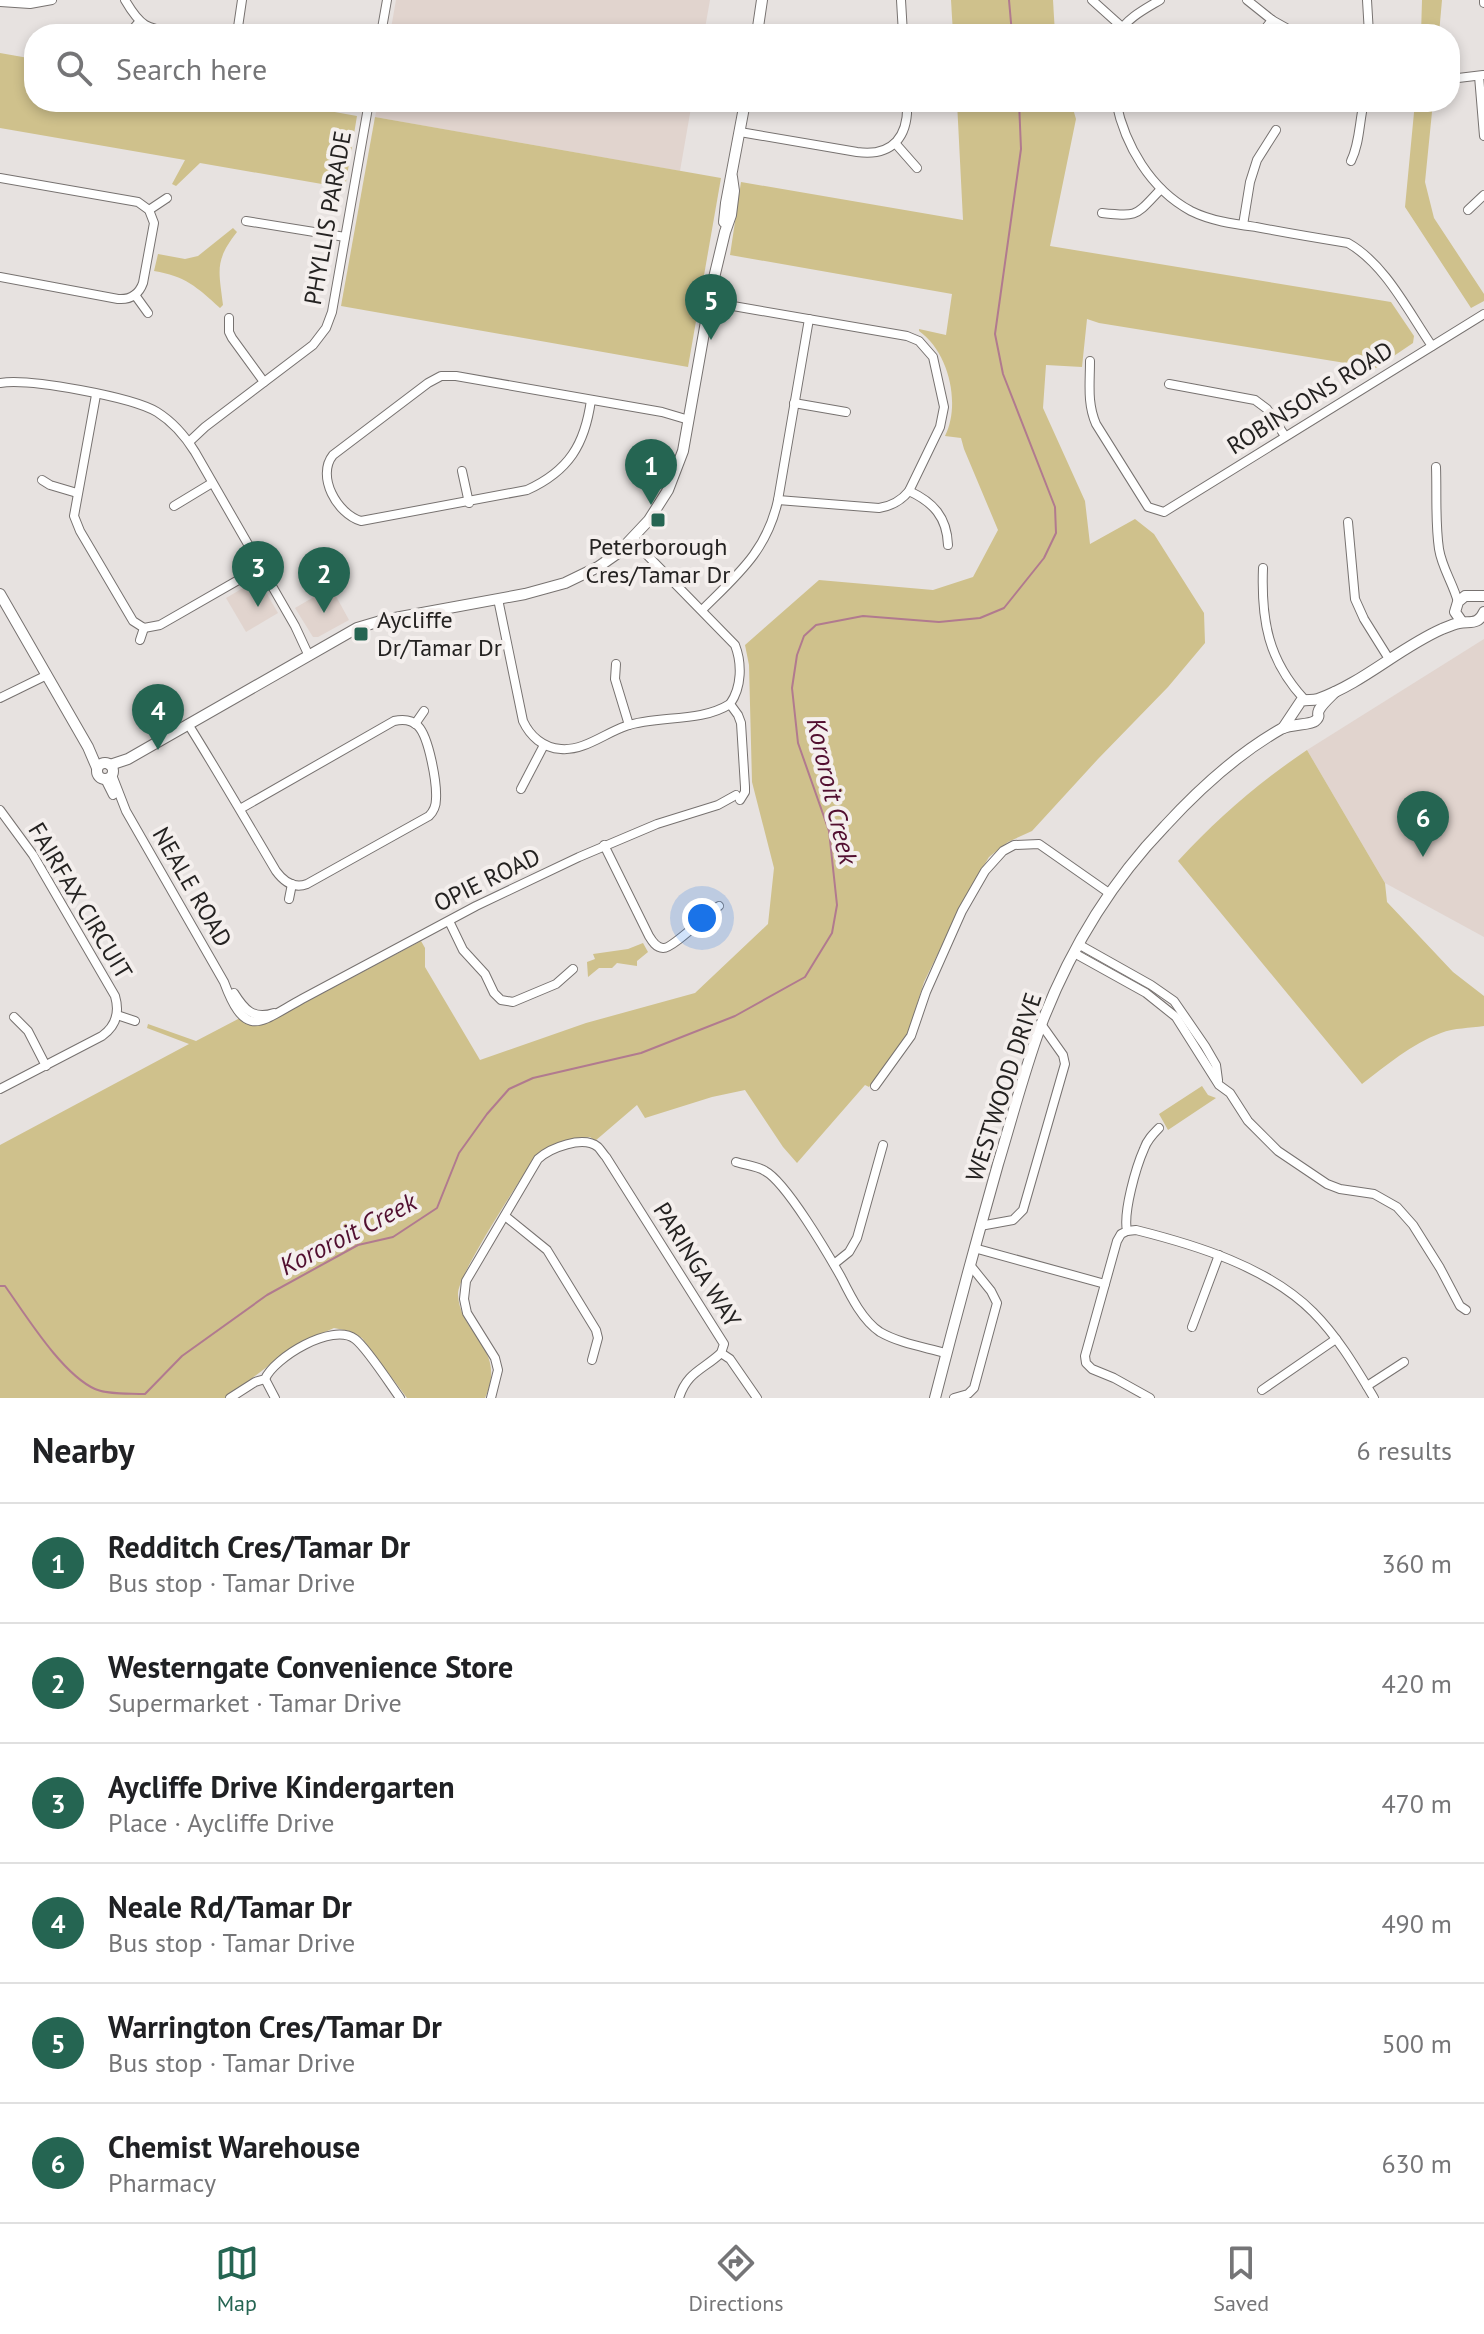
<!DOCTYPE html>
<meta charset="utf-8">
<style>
:root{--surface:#fff;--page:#f6f6f6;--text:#202124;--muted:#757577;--line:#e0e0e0;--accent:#256552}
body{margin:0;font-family:"PT Sans",sans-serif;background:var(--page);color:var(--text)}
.you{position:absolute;left:702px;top:918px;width:28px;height:28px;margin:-20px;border:6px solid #fff;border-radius:50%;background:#1a73e8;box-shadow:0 0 0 12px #1a73e833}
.badge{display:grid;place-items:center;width:52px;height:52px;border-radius:50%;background:var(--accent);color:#fff;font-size:26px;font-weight:700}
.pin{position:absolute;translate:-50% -66px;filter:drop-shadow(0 2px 4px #0008)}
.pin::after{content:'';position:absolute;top:42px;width:28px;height:24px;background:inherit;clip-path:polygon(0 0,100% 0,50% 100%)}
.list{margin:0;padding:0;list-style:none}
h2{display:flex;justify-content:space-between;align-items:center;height:104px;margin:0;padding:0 32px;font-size:34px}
h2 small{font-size:26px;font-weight:400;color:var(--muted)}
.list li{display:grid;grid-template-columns:52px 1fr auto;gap:24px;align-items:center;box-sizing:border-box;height:120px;padding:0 32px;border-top:2px solid var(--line)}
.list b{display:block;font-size:30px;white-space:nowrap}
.list p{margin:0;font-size:26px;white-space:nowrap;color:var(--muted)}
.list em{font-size:26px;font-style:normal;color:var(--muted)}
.icon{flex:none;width:44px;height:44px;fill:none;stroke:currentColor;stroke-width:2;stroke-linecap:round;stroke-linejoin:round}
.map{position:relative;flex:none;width:1484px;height:1398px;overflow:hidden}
.search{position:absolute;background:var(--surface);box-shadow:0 4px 12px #0003;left:24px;right:24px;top:24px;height:88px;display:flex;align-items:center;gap:20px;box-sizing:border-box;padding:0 28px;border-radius:32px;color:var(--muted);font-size:30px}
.sheet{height:824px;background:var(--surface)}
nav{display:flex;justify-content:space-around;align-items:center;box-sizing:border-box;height:112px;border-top:2px solid var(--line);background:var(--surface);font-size:22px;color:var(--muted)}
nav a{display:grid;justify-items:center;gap:4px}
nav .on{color:var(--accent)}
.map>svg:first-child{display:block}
</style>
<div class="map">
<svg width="1484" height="1398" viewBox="0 0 1484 1398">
<rect width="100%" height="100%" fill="#e7e2e0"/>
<g fill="#e1d4ce">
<polygon points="396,0 710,0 704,34 390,34"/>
<polygon points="378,102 692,102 680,171 375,117"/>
<polygon points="255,581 260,582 278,613 246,632 226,598"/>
<polygon points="331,587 349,620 318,637 313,637 295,608"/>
<polygon points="1484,639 1484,937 1385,883 1307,750"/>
</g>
<g fill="#cfc18c">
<polygon points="951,0 1053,0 1055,34 953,34"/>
<polygon points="1422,0 1442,0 1439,34 1421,34"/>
<polygon points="0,53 34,59 34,102 279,102 357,116 345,188 200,163 176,186 172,184 185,160 0,128"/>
<path d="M957 102H1071L1076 119 1050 246 1391 302 1414 336 1413 343 1376 368 1099 323 1087 319 1082 367 1046 365 1043 408 1085 501 1090 544 1135 519 1154 534 1204 613 1205 643 1168 687 1098 759 1032 831 1008 842 989 857 968 892 924 982 906 1039 869 1087 865 1085 797 1163 783 1147 745 1090 712 1097 645 1118 637 1105 595 1141 590 1137C571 1140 553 1143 537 1154 523 1176 456 1276 458 1295 460 1335 508 1348 485 1398H407L362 1338 349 1331 334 1328 296 1345 226 1398H0V1145L189 1044 147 1028 148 1024 196 1041 240 1018 256 1025 264 1024 421 941 425 948V967L480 1060 586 1023 695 993 768 924 774 868 752 782 749 665 745 645 819 580 933 590 973 577 998 530 964 449 961 438 945 436C961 404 949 352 919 331V329L946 335 952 294 730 255 741 182 963 220Z"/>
<polygon points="1415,102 1433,102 1425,182 1434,218 1484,294 1484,301 1471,308 1405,207"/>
<polygon points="375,117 721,178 688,367 341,306"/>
<path d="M233 228 237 232C214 261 219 271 223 305L220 308C197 287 185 276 154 271L158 254 185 259 198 256Z"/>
<path d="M1307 750 1385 883 1387 902 1453 972 1484 996V1026C1470 1028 1454 1028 1441 1033 1411 1044 1387 1065 1362 1084L1178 861C1218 818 1258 783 1307 750Z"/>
<polygon points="643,943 648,952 637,961 637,966 617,963 612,968 599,968 588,977 587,962 595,959 593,954 628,949"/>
<polygon points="1202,1086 1208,1095 1216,1098 1168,1130 1159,1114"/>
</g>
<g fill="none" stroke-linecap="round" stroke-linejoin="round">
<g stroke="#b17a8f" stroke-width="2">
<polyline points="1009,0 1012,34"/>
<path d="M0 1286H5C27 1317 62 1374 95 1389 109 1395 130 1393 145 1394L182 1356 267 1295 358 1245 393 1237 437 1208 459 1153 487 1114 509 1089 533 1078 641 1053 735 1016 805 977 832 933 837 905 829 831 798 743 792 688 797 655 804 636 816 625 863 616 939 622 980 618 1004 608 1044 558 1056 533 1055 507 1003 374 995 334 1021 149 1019 102"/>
</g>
<g stroke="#777270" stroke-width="10">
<g id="minor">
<path d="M125 0C143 31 149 28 183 34"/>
<polyline points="901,0 903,34"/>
<polyline points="1092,0 1122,27"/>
<polyline points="1247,0 1272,20 1297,34"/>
<polyline points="1367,0 1369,34"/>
<polyline points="1484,0 1484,3"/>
<polyline points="0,2 30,4 52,0"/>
<polyline points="133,34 133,29 139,22"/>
<polyline points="237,34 242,0"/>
<polyline points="381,34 387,0"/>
<path d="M1118 34C1127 18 1145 9 1160 0"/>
<polyline points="1261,34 1272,20"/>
<polyline points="1479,76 1484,136"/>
<polyline points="1450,79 1483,75"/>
<path d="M1116 102C1125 145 1150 189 1191 211 1211 221 1234 224 1256 227 1287 233 1317 238 1348 243 1385 264 1408 311 1432 346"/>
<path d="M740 132 857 152C893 157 909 136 907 102"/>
<polyline points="895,143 917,168"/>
<path d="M1351 161C1360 143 1359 122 1364 102"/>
<path d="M0 178 138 202 149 210 154 223 143 283C139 294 131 300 118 299L0 277"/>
<polyline points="149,210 167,198"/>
<polyline points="1468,210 1484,195"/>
<path d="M1102 213C1139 217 1135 216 1161 189"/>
<polyline points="246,221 345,237"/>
<polyline points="1243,225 1250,182 1257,160 1276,130"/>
<polyline points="135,295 148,313"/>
<path d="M710 302 907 336 919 341 933 357 944 407 940 427 909 491C901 501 892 506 879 508L778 500"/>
<polyline points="229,318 229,332 232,338 264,382"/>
<path d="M1090 361C1090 384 1087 403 1096 424L1148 507 1164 512 1484 314"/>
<path d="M0 383C29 378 132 397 157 412 173 422 185 436 195 452L295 626 308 654"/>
<polyline points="1169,384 1255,400 1267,409 1285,436"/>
<polyline points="96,395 74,516 80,531 133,621 144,628 160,625 261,567"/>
<path d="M591 400C585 444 569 471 527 490L361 521C337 514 316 476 333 455L428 383 441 376H456L662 412 689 420"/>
<polyline points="794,403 846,412"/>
<polyline points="189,442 205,427 313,345 326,328 332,312 369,102"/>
<path d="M1436 467C1437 494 1435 522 1439 549 1442 568 1453 583 1458 602"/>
<polyline points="462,471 469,503"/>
<polyline points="42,480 50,485 77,493"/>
<path d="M909 491C933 502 947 517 948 545"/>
<polyline points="174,506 212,483"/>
<polyline points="1348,522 1355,599 1364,619 1389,659"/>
<path d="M634 538 647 555 735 645C742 663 742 687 730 704L738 715 741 723 745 787V792L740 800"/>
<path d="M1263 568C1261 620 1268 660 1304 699"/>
<path d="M498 599 523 721C530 736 543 748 561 749 584 751 605 733 626 726 658 715 700 723 730 704"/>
<path d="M702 610C737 575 767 551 778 500L809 319"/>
<polyline points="140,640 144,628"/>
<polyline points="616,664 615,679 629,725"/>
<polyline points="0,698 47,675"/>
<path d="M188 724C218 772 247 822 276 871 284 882 294 889 307 884L429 816C434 811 436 806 436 799 437 783 429 737 418 726 411 719 403 719 394 721L240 809"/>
<polyline points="415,724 424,711"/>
<path d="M112 775 126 811 224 982C246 1041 260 1022 302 999L476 906 579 857 657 824 718 805 736 795"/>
<polyline points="105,779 113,795"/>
<polyline points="521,789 544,745"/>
<path d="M0 810 33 855 115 996C120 1013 116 1026 102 1036L0 1089"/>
<path d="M604 845 649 936C652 941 656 948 663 948 672 949 708 913 719 906"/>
<polyline points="289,899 292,884"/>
<polyline points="449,921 463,950 485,974 494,993 501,1000 513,1002 556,984 573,969"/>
<polyline points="1078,944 1151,985 1174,1001 1205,1046 1216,1065 1218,1080"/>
<polyline points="1074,953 1146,993 1176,1017 1219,1085 1230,1093 1248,1121 1278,1151 1327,1184 1340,1189 1374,1194 1397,1207 1413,1225 1440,1268 1460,1306 1466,1310"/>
<path d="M234 993C244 1009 253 1020 274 1013"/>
<polyline points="117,1015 135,1021"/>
<polyline points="14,1017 28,1031 46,1066"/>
<polyline points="875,1086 911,1036 926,992 962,911 985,871 1003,851 1014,845 1039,844 1109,893"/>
<path d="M736 1162C745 1165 757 1166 765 1171 786 1182 828 1254 841 1277 850 1295 862 1320 880 1332 899 1343 924 1347 945 1353"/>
<polyline points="505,1216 547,1250 596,1330 598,1338 592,1360"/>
<polyline points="980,1226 1013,1220 1023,1210 1065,1064 1063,1055 1041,1024"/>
<path d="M1127 1231 1136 1230C1196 1245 1268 1267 1313 1312 1338 1337 1356 1368 1374 1398"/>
<polyline points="974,1248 1105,1284"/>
<polyline points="834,1264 849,1252 857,1238 883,1145"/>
<polyline points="1192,1327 1219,1255"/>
<polyline points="721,1353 730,1359 757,1398"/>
<polyline points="265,1379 275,1398"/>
<polyline points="1367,1386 1404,1362"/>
<polyline points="1262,1390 1336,1339"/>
<path d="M230 1398 255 1382 265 1379C274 1358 332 1322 355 1339 366 1347 390 1384 400 1398"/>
<path d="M491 1398 498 1370 495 1358 467 1313 464 1299 466 1281 538 1159C550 1148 583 1135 598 1147 601 1150 603 1154 606 1157L724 1344 721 1353C703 1370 687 1372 679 1398"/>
<polyline points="954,1398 968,1394 974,1388 997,1303 991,1291 970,1265"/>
<path d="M1150 1398 1114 1378 1092 1369 1086 1363 1085 1356 1117 1241 1121 1234 1127 1231C1123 1212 1136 1167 1144 1149 1147 1140 1153 1134 1159 1128"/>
</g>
</g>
<g stroke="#777270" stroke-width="12">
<g id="tertiary">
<polyline points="757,34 762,0"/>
<polyline points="724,222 726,203 745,102"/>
<polyline points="0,594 88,747 97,768"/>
<polyline points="1462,622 1455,612 1458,602 1465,596 1484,596"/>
<path d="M1283 728 1301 701C1307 699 1312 701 1318 699 1363 683 1399 648 1442 629 1447 627 1454 624 1459 623 1471 621 1478 625 1484 612"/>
<circle cx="105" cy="771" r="8"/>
<polyline points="110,765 128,759 357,628 384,620 525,594 565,583 598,567 618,553 649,520 668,490 683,451 713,282 725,232 731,215 734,191 732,177"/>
<path d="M935 1398C955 1320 976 1242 998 1164 1012 1118 1024 1071 1041 1025 1069 952 1111 882 1165 826 1199 789 1237 754 1281 729 1291 724 1310 725 1315 721 1322 715 1316 717 1319 710 1322 704 1330 697 1335 692"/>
</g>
</g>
<use href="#minor" stroke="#fff" stroke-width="8"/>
<use href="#tertiary" stroke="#fff" stroke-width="10"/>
</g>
<g fill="#256552" stroke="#f4efed" stroke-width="3">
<rect x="650" y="512" width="16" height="16" rx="4"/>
<rect x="353" y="626" width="16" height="16" rx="4"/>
</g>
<g text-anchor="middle" stroke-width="8" stroke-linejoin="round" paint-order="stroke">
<g font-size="24" fill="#242221" stroke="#f4efed">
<text transform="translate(328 218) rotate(-80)" y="8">PHYLLIS PARADE</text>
<text transform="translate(1310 398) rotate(-32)" y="8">ROBINSONS ROAD</text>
<text transform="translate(487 880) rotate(-26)" y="8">OPIE ROAD</text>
<text transform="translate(192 887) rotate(60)" y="8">NEALE ROAD</text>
<text transform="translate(80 901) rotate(59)" y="8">FAIRFAX CIRCUIT</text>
<text transform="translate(1004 1087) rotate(-72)" y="8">WESTWOOD DRIVE</text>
<text transform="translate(697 1265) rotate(58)" y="8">PARINGA WAY</text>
</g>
<g font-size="24" fill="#242221" stroke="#f4efed">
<text x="658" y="555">Peterborough<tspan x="658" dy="28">Cres/Tamar Dr</tspan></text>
<text x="377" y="628" text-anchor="start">Aycliffe<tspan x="377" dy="28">Dr/Tamar Dr</tspan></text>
</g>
<g font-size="26" font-style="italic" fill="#520f30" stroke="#f4efed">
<text transform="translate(832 791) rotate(77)" y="9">Kororoit Creek</text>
<text transform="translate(348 1234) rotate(-27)" y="9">Kororoit Creek</text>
</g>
</g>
</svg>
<div class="you"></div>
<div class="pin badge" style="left:651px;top:505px">1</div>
<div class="pin badge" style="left:324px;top:613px">2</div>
<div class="pin badge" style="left:258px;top:607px">3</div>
<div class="pin badge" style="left:158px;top:750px">4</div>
<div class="pin badge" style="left:711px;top:340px">5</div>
<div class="pin badge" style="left:1423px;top:857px">6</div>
<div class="search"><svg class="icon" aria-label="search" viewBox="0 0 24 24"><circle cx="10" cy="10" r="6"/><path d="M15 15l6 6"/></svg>Search here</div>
</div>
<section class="sheet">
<h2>Nearby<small>6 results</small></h2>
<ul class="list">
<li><span class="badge">1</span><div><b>Redditch Cres/Tamar Dr</b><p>Bus stop · Tamar Drive</p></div><em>360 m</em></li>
<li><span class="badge">2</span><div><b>Westerngate Convenience Store</b><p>Supermarket · Tamar Drive</p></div><em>420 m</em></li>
<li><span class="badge">3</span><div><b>Aycliffe Drive Kindergarten</b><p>Place · Aycliffe Drive</p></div><em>470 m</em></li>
<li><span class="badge">4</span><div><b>Neale Rd/Tamar Dr</b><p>Bus stop · Tamar Drive</p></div><em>490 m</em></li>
<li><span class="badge">5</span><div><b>Warrington Cres/Tamar Dr</b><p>Bus stop · Tamar Drive</p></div><em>500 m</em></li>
<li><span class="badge">6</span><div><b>Chemist Warehouse</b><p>Pharmacy</p></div><em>630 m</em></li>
</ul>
</section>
<nav>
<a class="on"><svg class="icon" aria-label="map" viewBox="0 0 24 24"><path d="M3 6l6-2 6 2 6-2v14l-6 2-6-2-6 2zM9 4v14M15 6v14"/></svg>Map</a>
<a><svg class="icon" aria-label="directions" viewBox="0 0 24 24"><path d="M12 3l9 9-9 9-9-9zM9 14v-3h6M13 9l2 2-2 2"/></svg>Directions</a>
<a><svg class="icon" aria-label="saved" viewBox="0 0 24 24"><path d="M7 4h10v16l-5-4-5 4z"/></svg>Saved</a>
</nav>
